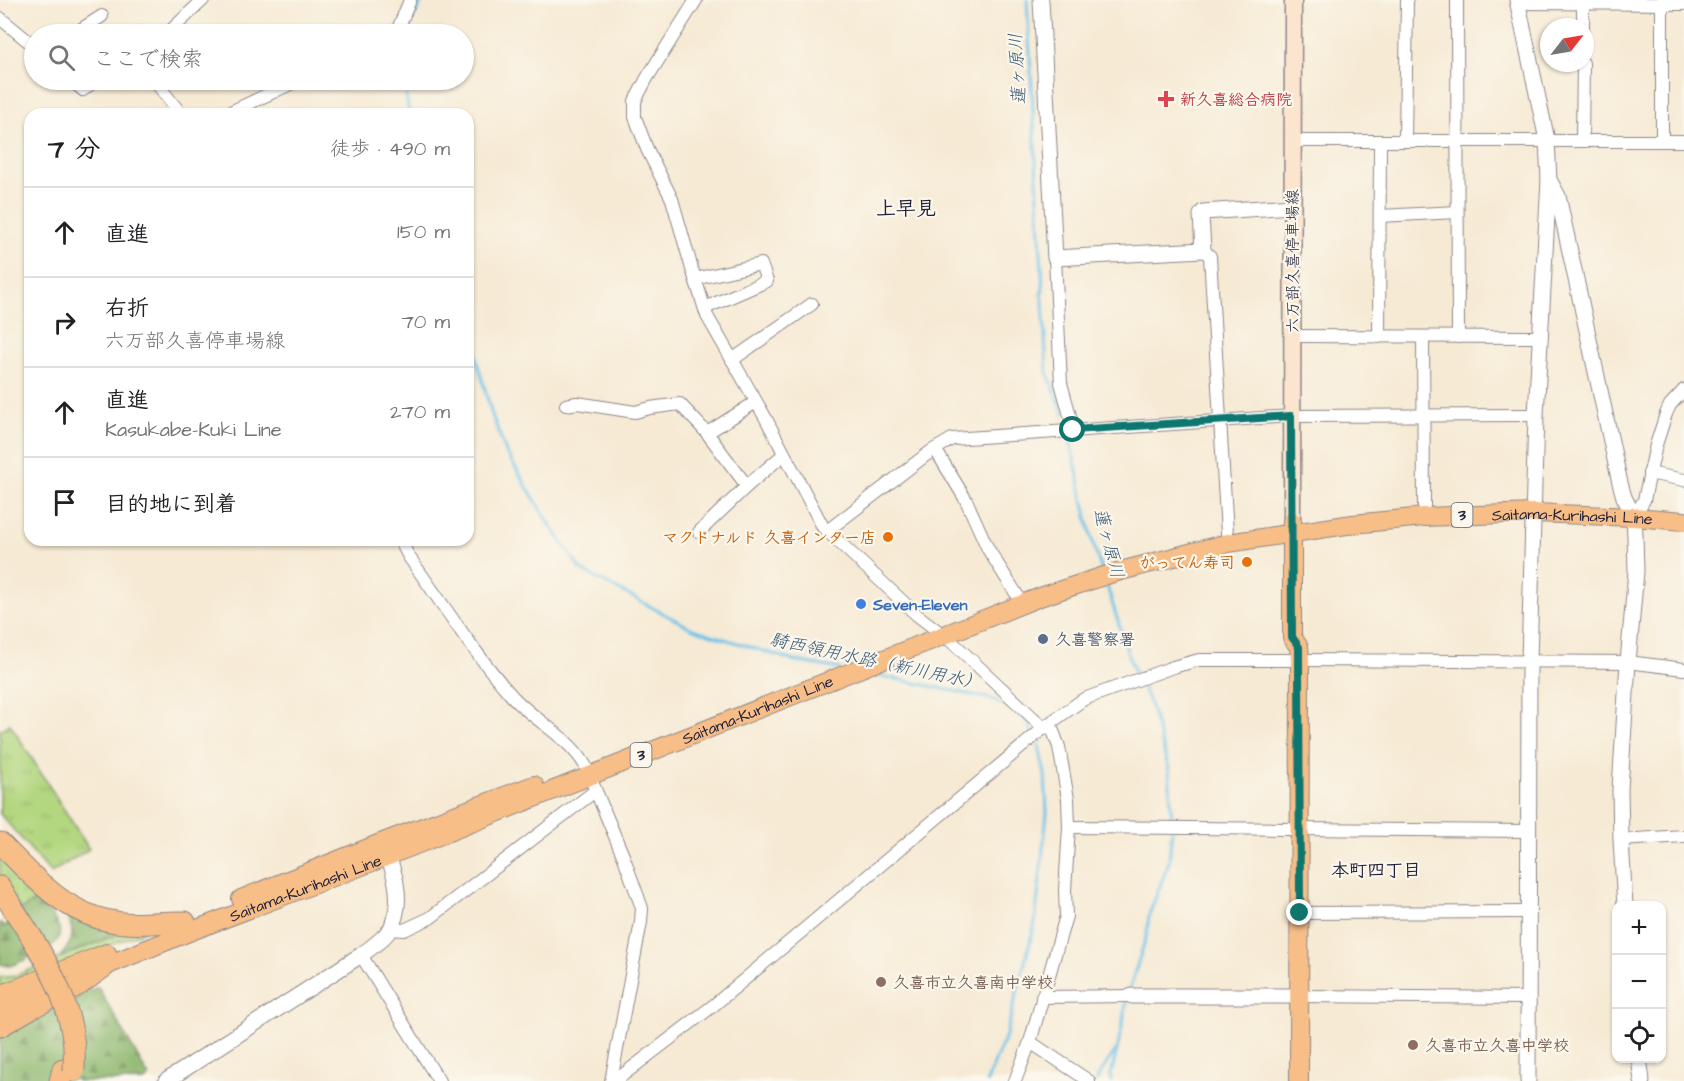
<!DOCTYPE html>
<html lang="ja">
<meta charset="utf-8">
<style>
:root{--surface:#fff;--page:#f2f2f2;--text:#202124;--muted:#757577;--line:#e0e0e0}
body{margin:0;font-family:"Architects Daughter","Klee One",sans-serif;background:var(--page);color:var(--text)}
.controls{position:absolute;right:18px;bottom:18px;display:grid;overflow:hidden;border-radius:12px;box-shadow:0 2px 4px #0004}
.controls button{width:54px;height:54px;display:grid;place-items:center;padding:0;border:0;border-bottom:2px solid var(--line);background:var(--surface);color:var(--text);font:30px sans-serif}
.compass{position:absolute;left:1540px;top:18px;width:54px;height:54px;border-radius:50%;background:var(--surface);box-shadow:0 2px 4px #0004;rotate:59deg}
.stop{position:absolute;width:18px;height:18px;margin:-14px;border:4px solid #0f766e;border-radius:50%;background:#fff}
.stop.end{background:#0f766e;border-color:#fff;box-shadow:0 2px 6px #0008}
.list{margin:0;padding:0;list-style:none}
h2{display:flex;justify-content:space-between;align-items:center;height:78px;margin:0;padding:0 24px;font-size:26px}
h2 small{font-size:20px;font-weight:400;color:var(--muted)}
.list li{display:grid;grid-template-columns:39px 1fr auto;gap:18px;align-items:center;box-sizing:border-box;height:90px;padding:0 24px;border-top:2px solid var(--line)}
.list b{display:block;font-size:22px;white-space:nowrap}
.list p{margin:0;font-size:20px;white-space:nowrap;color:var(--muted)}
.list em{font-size:20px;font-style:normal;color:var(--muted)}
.icon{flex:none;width:33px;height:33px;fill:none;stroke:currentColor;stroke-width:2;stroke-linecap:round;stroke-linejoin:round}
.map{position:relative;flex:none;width:1684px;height:1081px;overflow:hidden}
.search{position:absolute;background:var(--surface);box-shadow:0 2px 4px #0004;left:24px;top:24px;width:450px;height:66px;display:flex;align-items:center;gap:15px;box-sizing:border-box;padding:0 21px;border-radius:33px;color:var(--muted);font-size:22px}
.panel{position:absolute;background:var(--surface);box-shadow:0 2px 4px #0004;left:24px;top:108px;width:450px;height:438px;border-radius:18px}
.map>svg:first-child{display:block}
</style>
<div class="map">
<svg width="1684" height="1081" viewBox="0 0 1684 1081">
<defs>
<pattern id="grass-tufts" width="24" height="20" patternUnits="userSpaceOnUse" patternTransform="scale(1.5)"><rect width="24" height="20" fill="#b3d780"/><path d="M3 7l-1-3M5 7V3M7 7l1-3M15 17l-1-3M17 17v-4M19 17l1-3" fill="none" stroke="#9ab870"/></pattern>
<pattern id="forest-firs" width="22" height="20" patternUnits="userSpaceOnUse" patternTransform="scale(1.5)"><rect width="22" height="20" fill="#8eb86e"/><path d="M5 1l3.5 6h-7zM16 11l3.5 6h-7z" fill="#74955c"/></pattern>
</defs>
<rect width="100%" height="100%" fill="#fbf7ec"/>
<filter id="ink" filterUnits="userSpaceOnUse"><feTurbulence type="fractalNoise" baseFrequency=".0167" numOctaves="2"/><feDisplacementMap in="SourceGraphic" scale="12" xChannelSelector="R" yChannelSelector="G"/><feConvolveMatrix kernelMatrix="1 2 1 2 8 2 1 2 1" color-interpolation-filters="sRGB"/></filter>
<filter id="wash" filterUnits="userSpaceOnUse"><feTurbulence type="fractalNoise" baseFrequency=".008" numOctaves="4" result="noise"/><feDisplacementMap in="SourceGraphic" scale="24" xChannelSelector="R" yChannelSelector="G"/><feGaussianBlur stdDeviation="1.35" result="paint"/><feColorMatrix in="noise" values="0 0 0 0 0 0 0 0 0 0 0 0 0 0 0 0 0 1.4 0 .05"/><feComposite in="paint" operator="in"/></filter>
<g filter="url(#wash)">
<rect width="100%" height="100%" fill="#f6ead4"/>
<g fill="url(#grass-tufts)" stroke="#6a7c5e" stroke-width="1.5">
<polygon points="10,724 89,849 51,873 0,814 0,730"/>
<path d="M0 852C13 868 22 885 36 900L21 910 0 878Z"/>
<polygon points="128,930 145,931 13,984 0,987 0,976 5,977 15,976"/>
</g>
<g fill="url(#forest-firs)" stroke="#586d54" stroke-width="1.5">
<path d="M36 900C81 939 55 946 15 964L9 966 0 964V923H1L4 927 23 915 21 910Z"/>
<path d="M64 910 128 930 60 957C76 939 75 930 64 910Z"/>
<polygon points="98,987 149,1077 144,1081 77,1081 78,1079 52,1081 0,1081 0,1034"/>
</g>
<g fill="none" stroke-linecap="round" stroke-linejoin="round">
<g stroke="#6dc2e9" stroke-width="3">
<polyline points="1027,0 1043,289 1041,294 1043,301 1047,372 1064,414"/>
<polyline points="405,34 412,20 423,0"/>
<polyline points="404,80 409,114"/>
<polyline points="468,340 476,357 492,415 506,452 552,528 581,570 693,629 795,661 840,669"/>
<polyline points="1069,435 1093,544 1102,571"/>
<polyline points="1106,583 1131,663 1137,676"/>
<polyline points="867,673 992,699 1016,711 1028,723 1033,733"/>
<polyline points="1140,682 1150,704 1169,769 1172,824"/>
<polyline points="1129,991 1147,934 1149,915 1169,862 1172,830"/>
<polyline points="987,1081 1006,1035 1035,923 1047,813 1045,775 1039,746 1036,739"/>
<polyline points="1097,1081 1099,1075 1116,1050"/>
<polyline points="1111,1081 1111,1075 1118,1046 1127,1000"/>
</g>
</g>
</g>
<g filter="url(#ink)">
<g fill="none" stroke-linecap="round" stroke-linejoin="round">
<g stroke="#8c8688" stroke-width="14">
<g id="minor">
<polyline points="696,0 647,78 635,101 635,117 647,149 672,199 692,269 707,316 765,417 823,527 917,615 951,641 1044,728"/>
<polyline points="1457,0 1458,337"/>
<polyline points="1518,3 1684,4"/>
<polyline points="0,18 34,46"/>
<polyline points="1583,27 1583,0"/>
<polyline points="74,34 102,16"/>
<polyline points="167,34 203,0"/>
<polyline points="396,34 410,0"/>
<polyline points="71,80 83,90 96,80"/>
<polyline points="154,80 181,114"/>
<polyline points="226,114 299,80"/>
<polyline points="1292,141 1684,141"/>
<polyline points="1405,141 1407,0"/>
<polyline points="1582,141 1583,63"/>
<polyline points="1662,141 1662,0"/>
<polyline points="1380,216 1457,212"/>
<polyline points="1203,250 1210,256 1227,533"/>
<polyline points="1055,258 1061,383 1074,430"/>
<polyline points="695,279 761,264 767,281 705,308"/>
<polyline points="1291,336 1540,337"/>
<polyline points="1379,337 1380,141"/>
<polyline points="1423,337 1424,506"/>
<polyline points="732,360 812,304"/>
<polyline points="566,405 577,403 635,412 650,408 680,404 707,433"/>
<polyline points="935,449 966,500 988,549 1017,595"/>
<polyline points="1649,473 1684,480"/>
<polyline points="747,486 707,433 756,402"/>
<polyline points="1634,517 1644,500 1656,445 1666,414 1670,405 1684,390"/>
<polyline points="827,531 930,452 952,439 1291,416 1536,415"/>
<polyline points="699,532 747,486 784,454"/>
<path d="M400 540 409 557C442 603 474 653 511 695 534 721 567 735 585 765L624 858 642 908 641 922 611 1081"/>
<polyline points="1069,827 1529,831"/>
<polyline points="1621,840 1684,836"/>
<polyline points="1300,913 1528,912"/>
<polyline points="391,929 404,930 430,918 595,791"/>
<polyline points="361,955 439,1081"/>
<polyline points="1300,996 1528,998"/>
<polyline points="1042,997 1132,996"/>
<polyline points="1030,1042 1089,1081"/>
<polyline points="615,1081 714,1005 1050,723 1084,699 1173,667 1199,660 1300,660 1628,662 1684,669"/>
<polyline points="1015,1081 1030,1042 1066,916 1065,890 1069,827 1068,799 1059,747 1050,723"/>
</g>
</g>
<g stroke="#8c8688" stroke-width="17">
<g id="tertiary">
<polyline points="1041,0 1055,258 1203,250 1201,215 1203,212 1292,206"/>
<polyline points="1517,0 1547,140 1549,180 1536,415 1529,661 1528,1081"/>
<polyline points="1549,180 1558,196 1620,483 1624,497 1634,517 1635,536 1636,571 1628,662 1620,789 1621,840 1625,906"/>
<polyline points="1132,996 1300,996"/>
<polyline points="1639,1058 1642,1081"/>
<path d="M166 1081 361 955C371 948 382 940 390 930 393 926 393 921 395 917 402 893 393 869 385 847"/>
</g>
</g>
<g stroke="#8c8688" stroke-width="19">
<polyline id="secondary" points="1292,521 1293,0"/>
</g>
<g stroke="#8c8688" stroke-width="20">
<g id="primary">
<polyline points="1292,521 1292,637 1299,647 1300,660 1299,1081"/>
<polyline points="241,899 383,842 534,785"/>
<path id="s1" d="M93 971 189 932 388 856 1040 597 1113 573 1228 543 1353 524 1424 517 1534 513 1634 517 1684 521"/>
<polyline points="0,995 107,953"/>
<polyline points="0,1009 51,988"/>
</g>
</g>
<g stroke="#8c8688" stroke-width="23">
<g id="motorway">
<path d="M0 843C33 877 66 915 116 922 139 926 162 921 185 922"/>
<polyline points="0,887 14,910"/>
<polyline points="0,1026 31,1008 80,984 105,966"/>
<polyline points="60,1081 63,1069"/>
</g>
</g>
<use href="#minor" stroke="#fff" stroke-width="12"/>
<use href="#tertiary" stroke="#fff" stroke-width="15"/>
<use href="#secondary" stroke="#fce5cf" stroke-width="16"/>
<use href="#primary" stroke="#f7be87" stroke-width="18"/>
<use href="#motorway" stroke="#f7be87" stroke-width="21"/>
<g stroke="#8c8688" stroke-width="23" stroke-linecap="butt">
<path id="motorway-bridge" d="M14 910C40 949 66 990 73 1038 75 1049 74 1060 74 1071"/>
</g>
<use href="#motorway-bridge" stroke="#f7be87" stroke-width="21"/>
</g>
</g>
<g fill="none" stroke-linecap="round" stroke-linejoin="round" filter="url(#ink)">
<polyline stroke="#0f766e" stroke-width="8" points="1073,430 1291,416 1292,637 1299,647 1299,660 1300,913"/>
</g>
<path fill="#e0444e" stroke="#fbf7ec" stroke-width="2" d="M1163 90h6v6h6v6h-6v6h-6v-6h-6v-6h6z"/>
<g fill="#e8710a" stroke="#fbf7ec" stroke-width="2">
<circle cx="888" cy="537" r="6"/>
<circle cx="1247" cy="562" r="6"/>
</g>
<circle fill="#3f7fe0" stroke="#fbf7ec" stroke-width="2" cx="861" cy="604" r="6"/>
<circle fill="#5c6f8a" stroke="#fbf7ec" stroke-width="2" cx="1043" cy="639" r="6"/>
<g fill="#8d6e63" stroke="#fbf7ec" stroke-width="2">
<circle cx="881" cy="982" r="6"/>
<circle cx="1413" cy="1045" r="6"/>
</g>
<g text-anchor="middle" stroke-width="4.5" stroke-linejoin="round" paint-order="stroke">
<g fill="#fbf7ec" stroke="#636270" stroke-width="1.5">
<rect x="1451.5" y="503" width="21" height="24" rx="4.5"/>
<rect x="630.5" y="743" width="21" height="24" rx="4.5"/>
</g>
<g font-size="15" font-weight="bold" fill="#22223b">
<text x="1462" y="520">3</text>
<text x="641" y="760">3</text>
</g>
<g font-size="16" font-weight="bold" fill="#be3a42" stroke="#fbf7ec" text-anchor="start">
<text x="1180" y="105">新久喜総合病院</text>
</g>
<g font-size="16" fill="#22223b" stroke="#fbf7ec">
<text transform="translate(1292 261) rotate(-90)" y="6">六万部久喜停車場線</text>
<text dy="6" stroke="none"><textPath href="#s1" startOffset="1560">Saitama-Kurihashi Line</textPath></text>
<text dy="6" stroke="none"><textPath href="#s1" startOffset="714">Saitama-Kurihashi Line</textPath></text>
<text dy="6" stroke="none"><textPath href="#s1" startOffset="228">Saitama-Kurihashi Line</textPath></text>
</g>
<g font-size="16" font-weight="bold" fill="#c56008" stroke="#fbf7ec" text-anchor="end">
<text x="876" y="543">マクドナルド 久喜インター店</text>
<text x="1235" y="568">がってん寿司</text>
</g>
<g font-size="16" font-weight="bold" fill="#366cbe" stroke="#fbf7ec" text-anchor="start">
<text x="873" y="610">Seven-Eleven</text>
</g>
<g font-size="16" font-weight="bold" fill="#4e5e75" stroke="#fbf7ec" text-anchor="start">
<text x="1055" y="645">久喜警察署</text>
</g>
<g font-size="16" font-weight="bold" fill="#785e54" stroke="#fbf7ec" text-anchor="start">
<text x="893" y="988">久喜市立久喜南中学校</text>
<text x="1425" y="1051">久喜市立久喜中学校</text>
</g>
<g font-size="18" font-style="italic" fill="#3c5a78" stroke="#fbf7ec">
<text transform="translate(1017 69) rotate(-93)" y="6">蓮ヶ原川</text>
<text transform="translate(1109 543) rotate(75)" y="6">蓮ヶ原川</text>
<text transform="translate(876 661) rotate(12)" y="6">騎西領用水路（新川用水）</text>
</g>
<g font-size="18" font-weight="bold" fill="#22223b" stroke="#fbf7ec">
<text x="1376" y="876">本町四丁目</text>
</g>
<g font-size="20" font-weight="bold" fill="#22223b" stroke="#fbf7ec">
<text x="906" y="215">上早見</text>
</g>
</g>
</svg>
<div class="controls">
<button>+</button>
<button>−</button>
<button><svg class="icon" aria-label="locate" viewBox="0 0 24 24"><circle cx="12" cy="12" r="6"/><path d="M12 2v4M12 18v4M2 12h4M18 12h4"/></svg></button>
</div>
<svg class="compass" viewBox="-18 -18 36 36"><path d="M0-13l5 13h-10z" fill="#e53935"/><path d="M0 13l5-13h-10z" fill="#757577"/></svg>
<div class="stop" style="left:1073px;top:430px"></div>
<div class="stop end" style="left:1300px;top:913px"></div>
<div class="search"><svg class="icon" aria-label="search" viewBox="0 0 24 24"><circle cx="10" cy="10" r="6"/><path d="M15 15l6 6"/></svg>ここで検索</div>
<section class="panel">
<h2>7 分<small>徒歩 · 490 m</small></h2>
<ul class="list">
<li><svg class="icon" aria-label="ahead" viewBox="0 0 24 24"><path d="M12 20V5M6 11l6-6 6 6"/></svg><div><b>直進</b></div><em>150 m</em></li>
<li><svg class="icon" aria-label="right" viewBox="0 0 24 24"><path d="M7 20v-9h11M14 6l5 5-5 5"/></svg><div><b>右折</b><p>六万部久喜停車場線</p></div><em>70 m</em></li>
<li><svg class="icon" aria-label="ahead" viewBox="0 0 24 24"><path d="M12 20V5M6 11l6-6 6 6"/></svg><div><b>直進</b><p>Kasukabe-Kuki Line</p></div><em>270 m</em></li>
<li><svg class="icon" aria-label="arrive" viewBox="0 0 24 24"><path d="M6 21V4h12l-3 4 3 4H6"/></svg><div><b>目的地に到着</b></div></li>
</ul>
</section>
</div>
